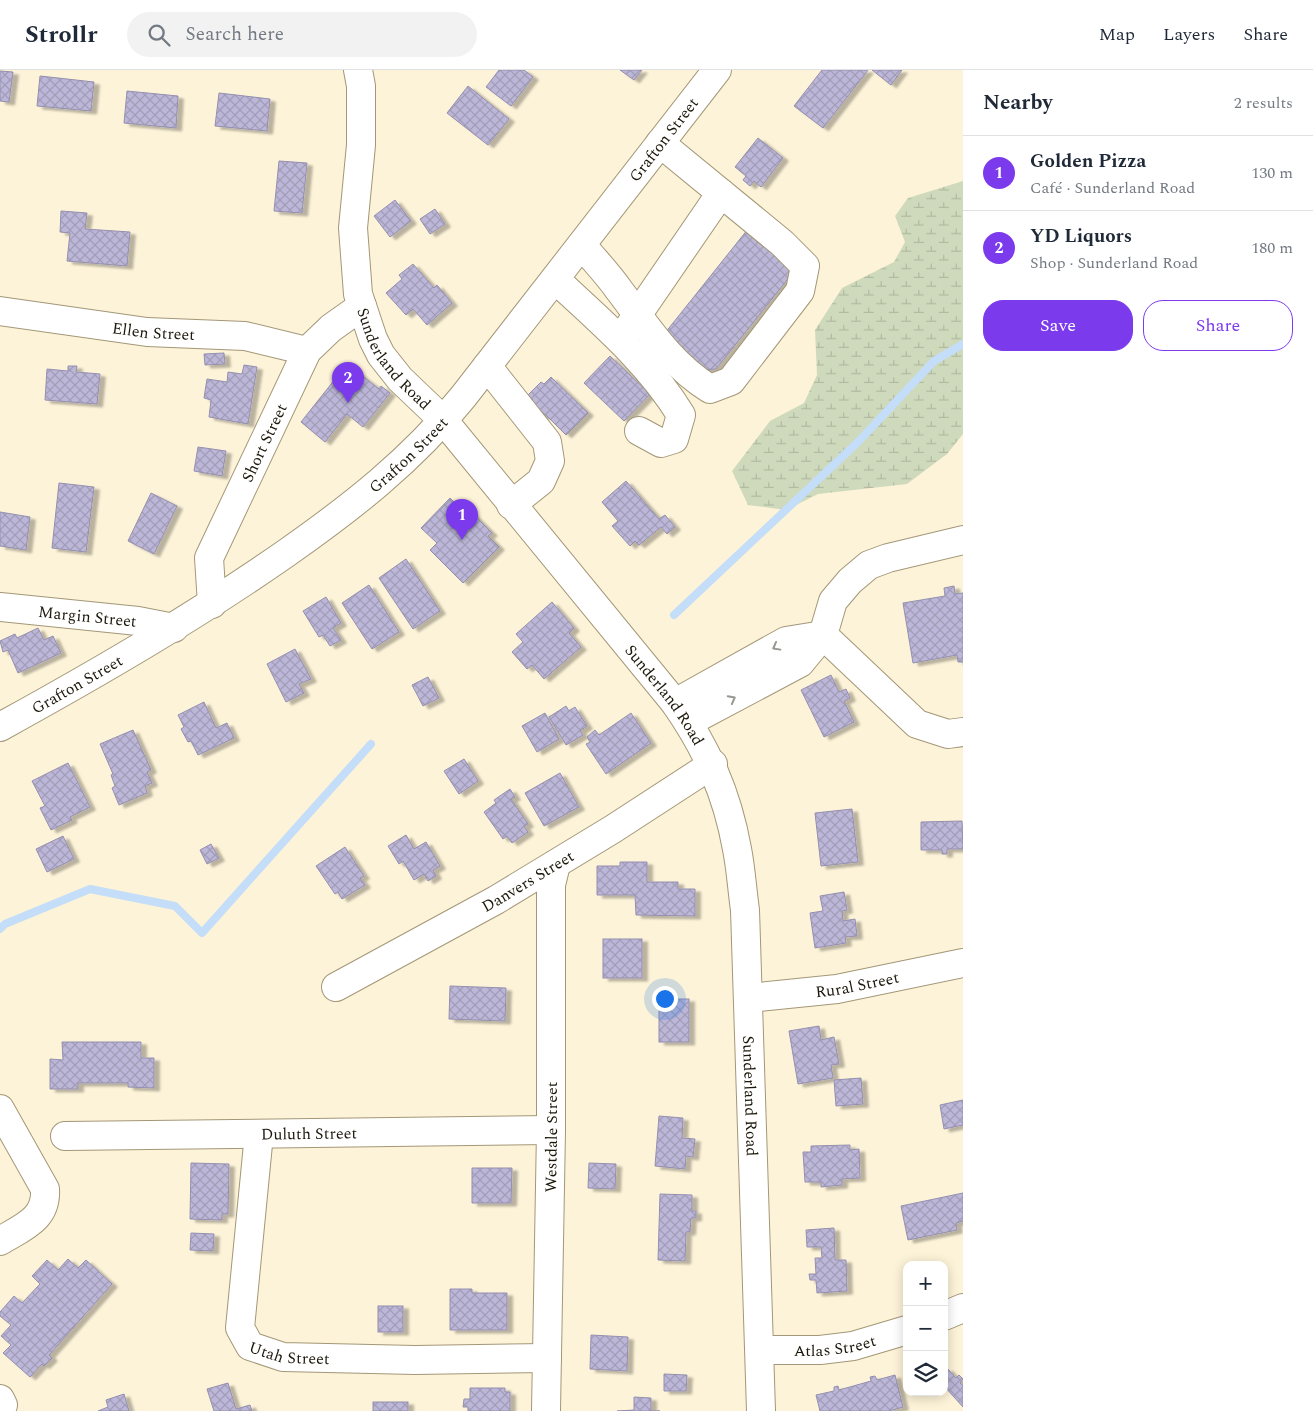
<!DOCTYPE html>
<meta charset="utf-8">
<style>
:root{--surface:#fff;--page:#f2f2f3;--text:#1f2937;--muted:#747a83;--line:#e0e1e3;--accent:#7c3aed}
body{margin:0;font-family:Spectral,serif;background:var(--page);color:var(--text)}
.controls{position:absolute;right:15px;bottom:15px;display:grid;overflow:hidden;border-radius:10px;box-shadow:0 2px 12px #0003}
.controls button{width:45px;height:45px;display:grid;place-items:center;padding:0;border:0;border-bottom:1px solid var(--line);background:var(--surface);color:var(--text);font:25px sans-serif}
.you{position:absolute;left:664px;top:928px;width:18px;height:18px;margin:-12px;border:4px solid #fff;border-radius:50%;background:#1a73e8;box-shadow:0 0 0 8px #1a73e833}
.badge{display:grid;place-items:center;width:32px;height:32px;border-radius:50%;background:var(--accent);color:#fff;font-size:16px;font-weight:700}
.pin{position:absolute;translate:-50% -41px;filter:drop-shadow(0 1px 2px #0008)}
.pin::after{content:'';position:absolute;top:26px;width:18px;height:15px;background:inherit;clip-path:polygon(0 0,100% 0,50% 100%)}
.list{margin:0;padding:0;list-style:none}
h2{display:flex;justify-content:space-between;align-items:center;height:65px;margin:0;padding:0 20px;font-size:21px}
h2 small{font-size:16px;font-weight:400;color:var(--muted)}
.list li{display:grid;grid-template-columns:32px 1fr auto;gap:15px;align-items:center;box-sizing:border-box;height:75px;padding:0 20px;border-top:1px solid var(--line)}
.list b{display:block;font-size:19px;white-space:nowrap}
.list p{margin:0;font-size:16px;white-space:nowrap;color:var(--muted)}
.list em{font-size:16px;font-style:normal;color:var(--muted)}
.actions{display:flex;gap:10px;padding:15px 20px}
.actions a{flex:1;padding:11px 0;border:1px solid var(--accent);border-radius:20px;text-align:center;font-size:18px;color:var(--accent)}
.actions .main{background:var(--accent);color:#fff}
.icon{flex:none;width:28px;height:28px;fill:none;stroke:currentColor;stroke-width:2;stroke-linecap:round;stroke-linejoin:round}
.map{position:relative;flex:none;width:963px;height:1341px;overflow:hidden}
header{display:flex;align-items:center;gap:30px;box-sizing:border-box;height:70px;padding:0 25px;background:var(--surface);border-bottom:1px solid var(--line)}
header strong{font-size:24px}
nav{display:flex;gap:28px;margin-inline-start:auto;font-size:18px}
.search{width:350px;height:45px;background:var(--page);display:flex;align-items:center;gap:12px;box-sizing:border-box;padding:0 18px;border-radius:28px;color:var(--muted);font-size:19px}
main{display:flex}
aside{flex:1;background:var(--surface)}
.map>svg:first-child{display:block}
</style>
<header>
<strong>Strollr</strong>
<div class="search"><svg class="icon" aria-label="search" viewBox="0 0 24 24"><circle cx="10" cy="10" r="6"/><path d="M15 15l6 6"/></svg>Search here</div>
<nav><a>Map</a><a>Layers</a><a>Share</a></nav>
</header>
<main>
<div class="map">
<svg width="963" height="1341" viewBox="0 0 963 1341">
<defs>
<pattern id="wetland-marsh" width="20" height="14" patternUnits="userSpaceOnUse" patternTransform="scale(1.25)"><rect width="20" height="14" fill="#cfdabd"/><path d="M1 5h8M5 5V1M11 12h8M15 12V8" fill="none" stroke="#b1baa1"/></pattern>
<pattern id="building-cross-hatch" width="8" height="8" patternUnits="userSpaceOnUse" patternTransform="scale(1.25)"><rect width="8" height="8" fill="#bcb7d8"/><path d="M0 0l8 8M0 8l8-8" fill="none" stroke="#a19db8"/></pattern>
<filter id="shadow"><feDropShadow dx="5.5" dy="3" stdDeviation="1" flood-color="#0004"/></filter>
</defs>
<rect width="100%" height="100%" fill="#fdf3d8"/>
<polygon fill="url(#wetland-marsh)" points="963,111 963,364 947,384 907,414 818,424 786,440 748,435 732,401 770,351 804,333 817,305 815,260 842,218 894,192 905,172 895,146 908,128"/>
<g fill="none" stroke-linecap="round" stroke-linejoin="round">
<g stroke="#c4ddf8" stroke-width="8">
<polyline points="674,545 858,372 934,291 963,274"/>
<polyline points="0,859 5,854 90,819 175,836 202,863 371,674"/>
</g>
</g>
<g fill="url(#building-cross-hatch)" stroke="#948faf" filter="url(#shadow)">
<polygon points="499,0 524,0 533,7 511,36 486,17"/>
<polygon points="620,0 642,0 634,10"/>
<polygon points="822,0 868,0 823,58 794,36"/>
<polygon points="872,0 902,0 891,15"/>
<polygon points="0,1 13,2 9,32 0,31"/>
<polygon points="40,6 94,12 91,41 37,36"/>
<polygon points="468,16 509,49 488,75 447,43"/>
<polygon points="127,21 178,26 176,58 124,53"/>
<polygon points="219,23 270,29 267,61 215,56"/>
<polygon points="758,68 783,88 761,117 754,111 750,116 743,110 746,106 735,97"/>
<polygon points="279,91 307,93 302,143 274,141"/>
<polygon points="395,130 411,151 390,167 374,146"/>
<polygon points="435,139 445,154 430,164 420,149"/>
<polygon points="61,141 87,143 85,159 130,162 127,196 67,191 70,163 60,162"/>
<polygon points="748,159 790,193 791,205 716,299 702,300 661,268"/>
<polygon points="413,194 434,218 437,215 452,233 427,255 413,239 406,245 386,223 402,209 399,205"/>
<polygon points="224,283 225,294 205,295 204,284"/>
<polygon points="610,286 650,324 624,351 584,313"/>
<polygon points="347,294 379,319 381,316 390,323 363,357 347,344 325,372 301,352"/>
<polygon points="244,295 257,297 248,354 209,347 211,330 204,328 207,309 227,312 228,302 242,304"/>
<polygon points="68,296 77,296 76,302 100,304 97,334 45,330 47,299 68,301"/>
<polygon points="551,307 588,343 566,365 545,344 542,348 529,334 533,330 528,325 541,312 544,314"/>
<polygon points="198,377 226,381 222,406 194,401"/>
<polygon points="626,411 659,449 665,445 675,457 667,464 661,457 639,475 635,471 630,476 612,456 618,451 602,432"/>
<polygon points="59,413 94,417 86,482 52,478"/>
<polygon points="151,423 177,436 154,484 128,471"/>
<polygon points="450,428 462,440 465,436 492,463 488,466 499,477 463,513 430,480 437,473 421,458"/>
<polygon points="0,442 30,447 26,480 0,476"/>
<polygon points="406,489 440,541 413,559 379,508"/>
<polygon points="369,515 399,562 372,579 342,533"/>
<polygon points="954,516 955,524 963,523 963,592 958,592 957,585 913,593 903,533 945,526 944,518"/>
<polygon points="326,527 341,553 333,558 341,570 330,576 323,565 319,567 303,541"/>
<polygon points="552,532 574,558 569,563 581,577 544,609 532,595 527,599 512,582 523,572 516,564"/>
<polygon points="38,558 44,570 53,566 61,583 18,603 8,580 3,582 0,571 15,564 17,568"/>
<polygon points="295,579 311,609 299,614 304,623 286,632 267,594"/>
<polygon points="831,605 839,622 846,619 850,628 844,631 854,652 824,667 801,620"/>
<polygon points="428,607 439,628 423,636 412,615"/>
<polygon points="204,632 216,658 227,653 234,668 198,685 191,671 188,672 181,659 184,657 178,645"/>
<polygon points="566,636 569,641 575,637 587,656 580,661 583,665 566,675 549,647"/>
<polygon points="545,643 559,669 537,682 522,656"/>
<polygon points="631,643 651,673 606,704 586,674 590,672 587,667 595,660 599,665"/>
<polygon points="133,660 151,700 147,702 152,713 145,716 147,723 119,735 112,718 115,716 111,705 113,704 100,674"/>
<polygon points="464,689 478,711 459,724 444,701"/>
<polygon points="68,693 90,737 70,747 72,750 51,760 40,738 45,736 32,711"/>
<polygon points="560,703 579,737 544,756 525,723"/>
<polygon points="510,719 515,727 511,729 528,754 524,756 528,762 512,773 507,766 503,769 484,742 496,733 494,730"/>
<polygon points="852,739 858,792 821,796 815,743"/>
<polygon points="962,751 963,779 947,779 947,784 942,784 942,780 921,780 921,752"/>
<polygon points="406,765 414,779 426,772 440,796 433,800 436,806 428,811 424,804 414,810 403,791 399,794 388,776"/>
<polygon points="63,766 74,789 47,802 36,779"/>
<polygon points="211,774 219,788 207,794 200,780"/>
<polygon points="345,777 364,806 360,808 365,815 342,829 338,822 335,824 316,796"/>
<polygon points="620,792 647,792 647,812 678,812 678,819 695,819 695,846 636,845 635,825 597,825 597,796 620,796"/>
<polygon points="844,822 847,840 842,841 843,851 855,849 857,866 845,867 846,873 815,878 810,843 823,841 820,826"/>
<rect x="603" y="869" width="39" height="39"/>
<polygon points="450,916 506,918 505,951 449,949"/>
<rect x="659" y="929" width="30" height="43"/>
<polygon points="819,956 821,970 834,967 839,994 831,995 833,1008 798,1014 789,961"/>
<polygon points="62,972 141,972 141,988 154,988 154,1018 128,1017 128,1013 78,1013 78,1019 50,1019 50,989 63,990"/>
<polygon points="861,1008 863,1034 836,1036 834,1010"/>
<polygon points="963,1030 963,1055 944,1059 940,1035"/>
<polygon points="659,1046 683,1048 682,1068 695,1069 693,1087 686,1086 685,1099 655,1096"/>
<polygon points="850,1075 850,1080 859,1079 860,1108 842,1109 842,1115 821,1117 821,1112 805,1112 803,1082 811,1082 811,1076"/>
<polygon points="191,1093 229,1094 228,1144 222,1144 222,1150 190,1149"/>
<polygon points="589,1093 616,1094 615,1119 588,1118"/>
<polygon points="472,1098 512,1098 511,1133 472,1133"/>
<polygon points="963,1123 963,1151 956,1153 957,1160 908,1170 901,1136"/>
<polygon points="660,1124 692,1125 692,1141 696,1141 696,1148 691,1148 690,1162 686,1162 685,1191 658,1190"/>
<polygon points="834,1158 835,1190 846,1190 847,1221 817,1223 816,1210 810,1210 809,1204 816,1204 815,1188 822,1188 821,1177 807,1177 806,1160"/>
<polygon points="191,1163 214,1164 213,1181 190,1180"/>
<polygon points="68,1189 78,1198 86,1190 112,1214 49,1285 52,1288 44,1296 42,1294 30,1307 3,1283 11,1275 1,1266 11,1255 0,1246 0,1242 14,1226 22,1233 40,1214 32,1206 47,1190 58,1200"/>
<polygon points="450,1219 472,1219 472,1223 507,1223 507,1260 450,1260"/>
<rect x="378" y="1236" width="25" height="26"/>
<polygon points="591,1265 628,1267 627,1301 590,1299"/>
<polygon points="947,1298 956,1308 959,1305 963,1309 960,1313 963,1316 963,1337 944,1316 944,1301"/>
<polygon points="664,1304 687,1305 686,1321 664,1321"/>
<polygon points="895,1305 903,1337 889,1341 820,1341 816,1325 834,1321 834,1317 838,1316 839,1320 871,1311 870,1307 875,1306 877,1310"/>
<polygon points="228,1313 236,1339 250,1335 252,1341 214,1341 207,1319"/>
<polygon points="470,1318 505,1318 505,1322 510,1322 510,1341 468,1341 468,1337 463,1337 464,1329 470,1329"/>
<polygon points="124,1324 129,1341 98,1341 108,1337 106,1330"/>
<polygon points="634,1327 651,1328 651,1341 660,1341 617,1341 634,1340"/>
<rect x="373" y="1332" width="35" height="9"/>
</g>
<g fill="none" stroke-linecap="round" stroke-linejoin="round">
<g stroke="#a39777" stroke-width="30">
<g id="minor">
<path id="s1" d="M358 0 361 16V75L353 158 358 224 373 269 381 285 400 309 444 351"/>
<path d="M582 175C594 190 608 204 619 220 648 258 669 293 710 319L731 311 800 221 805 196 782 173 660 73"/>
<path d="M555 209C600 251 649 292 681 345L674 369 661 373 639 361"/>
<path id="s2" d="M0 241 147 262 245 266 307 281"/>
<polyline points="627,260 721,123"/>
<polyline points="487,296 547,372 550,391 541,411 511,435"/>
<path id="s3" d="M212 534 209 488 307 281 331 258 362 236"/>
<path id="s4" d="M0 537 138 551 174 558"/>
<polyline points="823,565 917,654 948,664 963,662"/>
<polyline points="675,633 786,571 823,565"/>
<polyline points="689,652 800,593 823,565 833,531 850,511 869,495 888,488 963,470"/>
<path id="s5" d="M336 917 496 830 613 759 713 694"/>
<path id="s6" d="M749 928 837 919 963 893"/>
<path d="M0 1039 45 1119C47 1149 23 1157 0 1171"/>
<path id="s7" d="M259 1064 240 1258 250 1276 283 1287 415 1290 547 1288"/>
<path id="s8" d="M65 1066 551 1060"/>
<polyline points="944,1246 963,1238"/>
<path id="s9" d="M760 1280H820L853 1276 907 1260"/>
<polyline points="0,1329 3,1335"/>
<path id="s10" d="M546 1341 551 1060V815L556 794"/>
</g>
</g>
<g stroke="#a39777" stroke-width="30">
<g id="major">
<path id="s11" d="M444 351 675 633C707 679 727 723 737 779 741 799 742 819 745 840L761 1341"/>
</g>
</g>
<g stroke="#a39777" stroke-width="30">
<g id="highway">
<path id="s12" d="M0 657C98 603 193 548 285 484 352 437 411 391 463 327L717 0"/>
</g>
</g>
<use href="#minor" stroke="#fff" stroke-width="28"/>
<use href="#major" stroke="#fff" stroke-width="28"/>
<use href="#highway" stroke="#fff" stroke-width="28"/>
</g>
<defs><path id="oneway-chevron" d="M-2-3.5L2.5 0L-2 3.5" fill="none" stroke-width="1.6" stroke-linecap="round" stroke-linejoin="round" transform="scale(1.25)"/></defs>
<g stroke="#989791">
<use href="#oneway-chevron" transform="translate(776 577) rotate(151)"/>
<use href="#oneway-chevron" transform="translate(732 629) rotate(-28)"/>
</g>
<g text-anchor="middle" stroke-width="4.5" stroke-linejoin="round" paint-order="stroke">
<g font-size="16" fill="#1b170a" stroke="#fdf3d8">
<text dy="6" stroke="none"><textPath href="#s12" startOffset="898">Grafton Street</textPath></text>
<text dy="6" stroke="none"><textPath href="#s2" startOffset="155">Ellen Street</textPath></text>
<text dy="6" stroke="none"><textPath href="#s1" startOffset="300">Sunderland Road</textPath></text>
<text dy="6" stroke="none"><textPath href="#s3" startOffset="174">Short Street</textPath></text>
<text dy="6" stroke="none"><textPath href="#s12" startOffset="492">Grafton Street</textPath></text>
<text dy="6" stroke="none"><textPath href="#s4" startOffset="88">Margin Street</textPath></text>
<text dy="6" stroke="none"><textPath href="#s12" startOffset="88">Grafton Street</textPath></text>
<text dy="6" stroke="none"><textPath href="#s11" startOffset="352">Sunderland Road</textPath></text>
<text dy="6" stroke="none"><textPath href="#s5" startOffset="219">Danvers Street</textPath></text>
<text dy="6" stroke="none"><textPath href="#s6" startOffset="109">Rural Street</textPath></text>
<text dy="6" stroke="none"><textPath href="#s11" startOffset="772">Sunderland Road</textPath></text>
<text dy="6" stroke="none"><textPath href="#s8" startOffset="244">Duluth Street</textPath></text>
<text dy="6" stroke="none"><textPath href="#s10" startOffset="274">Westdale Street</textPath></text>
<text dy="6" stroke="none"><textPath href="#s9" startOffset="75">Atlas Street</textPath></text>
<text dy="6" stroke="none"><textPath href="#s7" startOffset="256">Utah Street</textPath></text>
</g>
</g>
</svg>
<div class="controls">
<button>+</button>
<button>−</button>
<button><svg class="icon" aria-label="layers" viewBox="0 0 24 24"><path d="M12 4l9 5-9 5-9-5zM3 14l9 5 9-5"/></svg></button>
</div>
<div class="you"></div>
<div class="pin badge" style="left:462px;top:470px">1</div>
<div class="pin badge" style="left:348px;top:333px">2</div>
</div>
<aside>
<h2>Nearby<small>2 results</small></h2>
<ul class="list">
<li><span class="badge">1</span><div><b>Golden Pizza</b><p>Café · Sunderland Road</p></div><em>130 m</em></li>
<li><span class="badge">2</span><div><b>YD Liquors</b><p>Shop · Sunderland Road</p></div><em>180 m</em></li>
</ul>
<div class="actions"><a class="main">Save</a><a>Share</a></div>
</aside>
</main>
